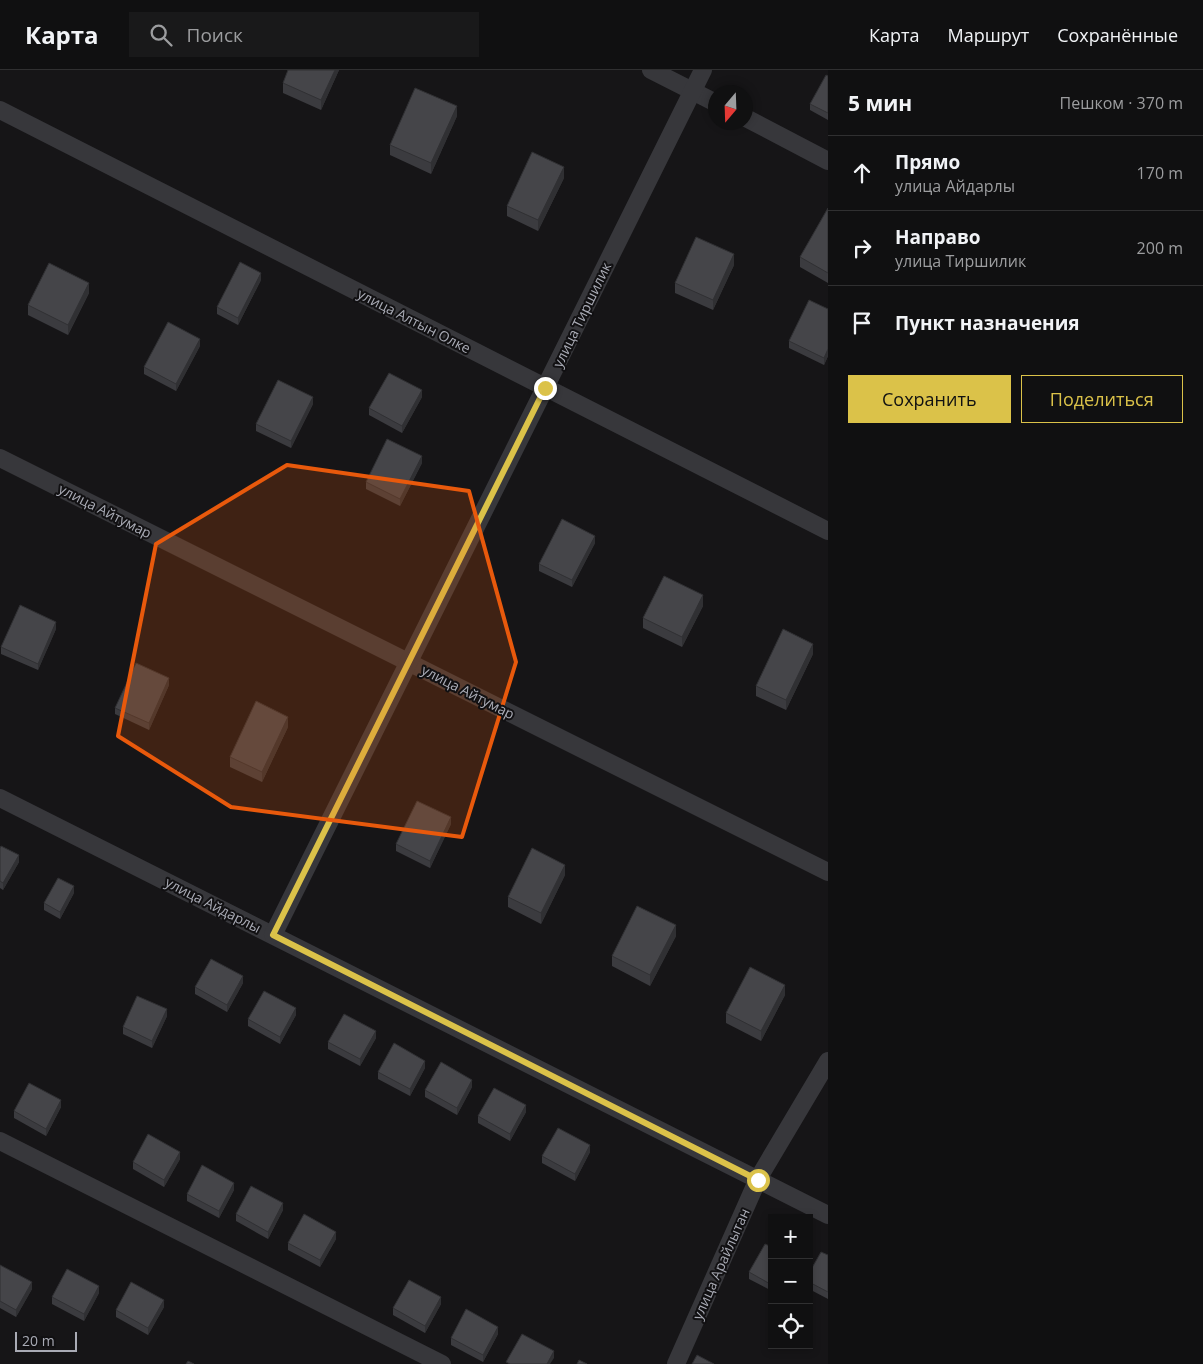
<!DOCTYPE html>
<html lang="ru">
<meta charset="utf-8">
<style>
:root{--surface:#101011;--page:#19191a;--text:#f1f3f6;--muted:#9c9d9f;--line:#303031;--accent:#dbc249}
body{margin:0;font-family:"Open Sans",sans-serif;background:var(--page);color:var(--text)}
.controls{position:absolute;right:15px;bottom:15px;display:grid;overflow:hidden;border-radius:0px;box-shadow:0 2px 8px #0003}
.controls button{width:45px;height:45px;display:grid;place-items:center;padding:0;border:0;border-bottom:1px solid var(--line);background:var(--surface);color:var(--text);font:25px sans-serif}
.compass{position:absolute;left:708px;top:15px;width:45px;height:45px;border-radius:50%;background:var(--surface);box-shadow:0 2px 8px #0003;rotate:199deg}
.scale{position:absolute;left:15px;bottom:12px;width:62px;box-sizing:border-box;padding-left:5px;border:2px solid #a9abb5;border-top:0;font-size:14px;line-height:18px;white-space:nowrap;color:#a9abb5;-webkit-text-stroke:4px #111012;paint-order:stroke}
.stop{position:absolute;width:15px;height:15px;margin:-11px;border:4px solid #dbc249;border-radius:50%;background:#fff}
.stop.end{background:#dbc249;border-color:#fff;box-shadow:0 1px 5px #0008}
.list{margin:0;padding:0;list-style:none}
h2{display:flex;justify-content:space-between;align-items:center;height:65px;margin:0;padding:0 20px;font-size:21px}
h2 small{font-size:16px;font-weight:400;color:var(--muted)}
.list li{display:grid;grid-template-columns:32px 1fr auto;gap:15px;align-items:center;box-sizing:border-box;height:75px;padding:0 20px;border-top:1px solid var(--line)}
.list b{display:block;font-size:19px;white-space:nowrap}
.list p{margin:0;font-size:16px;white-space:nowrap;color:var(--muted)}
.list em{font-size:16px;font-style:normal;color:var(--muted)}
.actions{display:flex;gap:10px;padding:15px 20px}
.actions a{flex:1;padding:11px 0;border:1px solid var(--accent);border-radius:0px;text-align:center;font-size:18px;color:var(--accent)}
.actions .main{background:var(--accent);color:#111}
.icon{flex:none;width:28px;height:28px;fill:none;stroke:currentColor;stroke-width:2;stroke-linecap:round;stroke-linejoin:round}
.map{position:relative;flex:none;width:828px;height:1294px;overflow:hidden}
header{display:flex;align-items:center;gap:30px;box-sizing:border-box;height:70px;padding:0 25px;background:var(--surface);border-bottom:1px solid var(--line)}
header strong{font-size:24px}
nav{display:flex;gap:28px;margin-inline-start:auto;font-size:18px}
.search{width:350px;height:45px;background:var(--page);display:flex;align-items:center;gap:12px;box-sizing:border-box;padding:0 18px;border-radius:0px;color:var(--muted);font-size:19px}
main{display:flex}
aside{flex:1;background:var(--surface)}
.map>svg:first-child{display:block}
</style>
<header>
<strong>Карта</strong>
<div class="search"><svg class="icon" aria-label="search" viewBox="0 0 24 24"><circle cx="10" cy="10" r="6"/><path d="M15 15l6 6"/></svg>Поиск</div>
<nav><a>Карта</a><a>Маршрут</a><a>Сохранённые</a></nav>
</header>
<main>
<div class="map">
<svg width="828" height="1294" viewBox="0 0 828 1294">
<rect width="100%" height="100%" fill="#161517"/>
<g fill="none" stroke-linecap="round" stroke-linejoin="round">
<g stroke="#37373b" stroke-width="18">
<polyline points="651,0 716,33"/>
<polyline points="0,40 828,461"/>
<polyline points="746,48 828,91"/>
<polyline points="0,388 828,802"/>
<polyline points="0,728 828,1145"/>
<polyline points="273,865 703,0"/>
<polyline points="0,1071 442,1294"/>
<polyline points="676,1294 758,1109 828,991"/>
</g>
</g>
<g fill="#3b3b3f">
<polygon points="288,0 339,0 321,40 283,23 283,13"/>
<polygon points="828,6 828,50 810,40 810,34"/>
<polygon points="457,46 431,104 390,85 390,75"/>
<polygon points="564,108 538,161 507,146 507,136"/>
<polygon points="828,138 828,213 800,197 800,187"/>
<polygon points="734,195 713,240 675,223 675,213"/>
<polygon points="261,210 238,255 217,244 217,237"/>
<polygon points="89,223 68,265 28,245 28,235"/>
<polygon points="828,239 828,286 824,295 789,278 789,271"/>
<polygon points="200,276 176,321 144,304 144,297"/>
<polygon points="422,327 402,363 369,345 369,338"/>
<polygon points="313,334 291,378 256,361 256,354"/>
<polygon points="422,393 400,436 366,419 366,412"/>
<polygon points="595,473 572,517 539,501 539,494"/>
<polygon points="703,536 682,577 643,558 643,548"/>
<polygon points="56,559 38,600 1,584 1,577"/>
<polygon points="813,584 786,640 756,626 756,616"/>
<polygon points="169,615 149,660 115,644 115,638"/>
<polygon points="288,657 262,712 230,697 230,687"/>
<polygon points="451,754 430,798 396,781 396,774"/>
<polygon points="0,778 19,792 3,820 0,818"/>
<polygon points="565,805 541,854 508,837 508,827"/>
<polygon points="74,823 60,849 44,840 44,833"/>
<polygon points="676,866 650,916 612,896 612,886"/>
<polygon points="243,913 227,942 195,924 195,917"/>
<polygon points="785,925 761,971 726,953 726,943"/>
<polygon points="296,945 280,974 248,956 248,949"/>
<polygon points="167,946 152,978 123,964 123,957"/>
<polygon points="376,968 360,996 328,979 328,972"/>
<polygon points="425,998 410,1026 378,1009 378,1002"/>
<polygon points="472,1017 457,1045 425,1027 425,1020"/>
<polygon points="61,1037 46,1066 14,1048 14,1041"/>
<polygon points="526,1042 510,1071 478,1053 478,1046"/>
<polygon points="590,1082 575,1111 542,1093 542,1086"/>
<polygon points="180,1089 164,1117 133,1099 133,1092"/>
<polygon points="234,1120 219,1148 187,1131 187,1124"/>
<polygon points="283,1140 268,1169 236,1151 236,1144"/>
<polygon points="336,1169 320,1197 288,1180 288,1173"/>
<polygon points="772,1177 772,1221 749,1209 749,1202"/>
<polygon points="828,1185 828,1229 809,1219 809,1203"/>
<polygon points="0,1195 32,1219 16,1247 0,1238"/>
<polygon points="99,1223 84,1251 52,1234 52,1227"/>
<polygon points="441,1234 425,1263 393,1245 393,1238"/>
<polygon points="164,1237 148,1265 116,1247 116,1240"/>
<polygon points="498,1264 483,1292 451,1275 451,1268"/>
</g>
<g fill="#303033">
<polygon points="335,0 339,0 321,40 321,30"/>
<polygon points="457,36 457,46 431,104 431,93"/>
<polygon points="564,97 564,108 538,161 538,150"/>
<polygon points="734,184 734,195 713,240 713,230"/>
<polygon points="261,203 261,210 238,255 238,248"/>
<polygon points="89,213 89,223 68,265 68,255"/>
<polygon points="200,269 200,276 176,321 176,314"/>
<polygon points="828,279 828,286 824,295 824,288"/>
<polygon points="422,320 422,327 402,363 402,356"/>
<polygon points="313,327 313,334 291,378 291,371"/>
<polygon points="422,386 422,393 400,436 400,429"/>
<polygon points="595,466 595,473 572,517 572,510"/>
<polygon points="703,525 703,536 682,577 682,567"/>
<polygon points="56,552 56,559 38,600 38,594"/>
<polygon points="813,574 813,584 786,640 786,630"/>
<polygon points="169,608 169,615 149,660 149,653"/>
<polygon points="288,647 288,657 262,712 262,702"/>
<polygon points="451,747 451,754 430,798 430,791"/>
<polygon points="19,785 19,792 3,820 3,813"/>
<polygon points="565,795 565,805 541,854 541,843"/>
<polygon points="74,816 74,823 60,849 60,842"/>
<polygon points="676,855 676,866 650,916 650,905"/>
<polygon points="243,906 243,913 227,942 227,935"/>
<polygon points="785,915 785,925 761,971 761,961"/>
<polygon points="296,938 296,945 280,974 280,967"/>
<polygon points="167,939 167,946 152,978 152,971"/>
<polygon points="376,961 376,968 360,996 360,989"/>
<polygon points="425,991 425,998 410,1026 410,1019"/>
<polygon points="472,1010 472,1017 457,1045 457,1038"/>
<polygon points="61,1030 61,1037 46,1066 46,1059"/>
<polygon points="526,1035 526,1042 510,1071 510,1064"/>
<polygon points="590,1075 590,1082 575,1111 575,1104"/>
<polygon points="180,1082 180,1089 164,1117 164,1110"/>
<polygon points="234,1113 234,1120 219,1148 219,1141"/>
<polygon points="283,1133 283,1140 268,1169 268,1162"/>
<polygon points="336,1162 336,1169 320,1197 320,1190"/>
<polygon points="32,1212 32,1219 16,1247 16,1240"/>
<polygon points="99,1216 99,1223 84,1251 84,1244"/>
<polygon points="441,1227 441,1234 425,1263 425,1256"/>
<polygon points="164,1230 164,1237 148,1265 148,1258"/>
<polygon points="498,1257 498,1264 483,1292 483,1285"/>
<polygon points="554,1281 554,1288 550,1294 547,1294"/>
</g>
<g fill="#454549" stroke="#303033">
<polygon points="288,0 335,0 321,30 283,13"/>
<polygon points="826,5 828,6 828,43 810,34"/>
<polygon points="415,18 457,36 431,93 390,75"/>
<polygon points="532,82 564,97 538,150 507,136"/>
<polygon points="828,138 828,203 800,187"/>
<polygon points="696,167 734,184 713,230 675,213"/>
<polygon points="240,192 261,203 238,248 217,237"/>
<polygon points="49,193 89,213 68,255 28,235"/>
<polygon points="809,230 828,239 828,279 824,288 789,271"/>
<polygon points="168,252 200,269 176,314 144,297"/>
<polygon points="389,303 422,320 402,356 369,338"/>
<polygon points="278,310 313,327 291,371 256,354"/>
<polygon points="387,369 422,386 400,429 366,412"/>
<polygon points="562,449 595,466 572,510 539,494"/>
<polygon points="664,506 703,525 682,567 643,548"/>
<polygon points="20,535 56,552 38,594 1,577"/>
<polygon points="783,559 813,574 786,630 756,616"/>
<polygon points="136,593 169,608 149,653 115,638"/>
<polygon points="256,631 288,647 262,702 230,687"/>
<polygon points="417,731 451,747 430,791 396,774"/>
<polygon points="1,776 19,785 3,813 0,811 0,778"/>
<polygon points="532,778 565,795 541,843 508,827"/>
<polygon points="58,808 74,816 60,842 44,833"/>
<polygon points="637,836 676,855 650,905 612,886"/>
<polygon points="211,889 243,906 227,935 195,917"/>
<polygon points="750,897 785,915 761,961 726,943"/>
<polygon points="264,921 296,938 280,967 248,949"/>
<polygon points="137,926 167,939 152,971 123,957"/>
<polygon points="344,944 376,961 360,989 328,972"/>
<polygon points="394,973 425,991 410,1019 378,1002"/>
<polygon points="441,992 472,1010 457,1038 425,1020"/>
<polygon points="29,1013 61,1030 46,1059 14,1041"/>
<polygon points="494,1018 526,1035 510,1064 478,1046"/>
<polygon points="558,1058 590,1075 575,1104 542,1086"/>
<polygon points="148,1064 180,1082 164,1110 133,1092"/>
<polygon points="202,1095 234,1113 219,1141 187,1124"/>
<polygon points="251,1116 283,1133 268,1162 236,1144"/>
<polygon points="304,1144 336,1162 320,1190 288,1173"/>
<polygon points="765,1174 772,1177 772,1215 749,1202"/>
<polygon points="821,1182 828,1185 828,1222 809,1212 809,1203"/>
<polygon points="0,1195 32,1212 16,1240 0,1231"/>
<polygon points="67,1199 99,1216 84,1244 52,1227"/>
<polygon points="409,1210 441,1227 425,1256 393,1238"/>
<polygon points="131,1212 164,1230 148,1258 116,1240"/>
<polygon points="466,1239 498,1257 483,1285 451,1268"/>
<polygon points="522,1264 554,1281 547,1294 510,1294 506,1292"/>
<polygon points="697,1285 714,1294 692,1294"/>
<polygon points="579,1290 587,1294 577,1294"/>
<polygon points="188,1291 194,1294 186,1294"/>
</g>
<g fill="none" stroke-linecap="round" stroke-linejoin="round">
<polyline stroke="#dbc249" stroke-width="6" points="545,318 273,865 758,1110"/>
</g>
<path fill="#e8590c" fill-opacity="0.2" stroke="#e8590c" stroke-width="4" stroke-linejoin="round" d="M287 395 469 421 516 592 462 767 231 737 118 666 156 474Z"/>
<g text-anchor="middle" stroke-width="4" stroke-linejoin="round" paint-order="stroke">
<g font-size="14" fill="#a9abb5" stroke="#111012">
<text transform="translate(582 245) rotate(-64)" y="5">улица Тиршилик</text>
<text transform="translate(414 251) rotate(27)" y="5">улица Алтын Олке</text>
<text transform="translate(105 441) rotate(27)" y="5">улица Айтумар</text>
<text transform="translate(468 622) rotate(27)" y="5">улица Айтумар</text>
<text transform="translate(213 835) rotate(27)" y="5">улица Айдарлы</text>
<text transform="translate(721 1194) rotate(-66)" y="5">улица Арайлытан</text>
</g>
</g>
</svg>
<div class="controls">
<button>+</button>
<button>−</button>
<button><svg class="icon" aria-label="locate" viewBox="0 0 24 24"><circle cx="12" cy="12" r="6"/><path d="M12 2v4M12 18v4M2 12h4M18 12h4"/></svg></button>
</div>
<svg class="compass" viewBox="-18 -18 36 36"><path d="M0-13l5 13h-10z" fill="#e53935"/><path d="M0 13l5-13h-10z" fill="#9c9d9f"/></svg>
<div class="scale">20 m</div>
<div class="stop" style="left:758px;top:1110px"></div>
<div class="stop end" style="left:545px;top:318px"></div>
</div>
<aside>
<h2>5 мин<small>Пешком · 370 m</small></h2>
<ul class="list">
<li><svg class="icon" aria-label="ahead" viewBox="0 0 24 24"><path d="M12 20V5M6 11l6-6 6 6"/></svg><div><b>Прямо</b><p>улица Айдарлы</p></div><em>170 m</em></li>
<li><svg class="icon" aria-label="right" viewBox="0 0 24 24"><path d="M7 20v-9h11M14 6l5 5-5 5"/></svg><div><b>Направо</b><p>улица Тиршилик</p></div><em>200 m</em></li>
<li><svg class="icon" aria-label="arrive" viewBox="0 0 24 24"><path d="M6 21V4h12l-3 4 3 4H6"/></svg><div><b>Пункт назначения</b></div></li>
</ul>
<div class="actions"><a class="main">Сохранить</a><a>Поделиться</a></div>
</aside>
</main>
